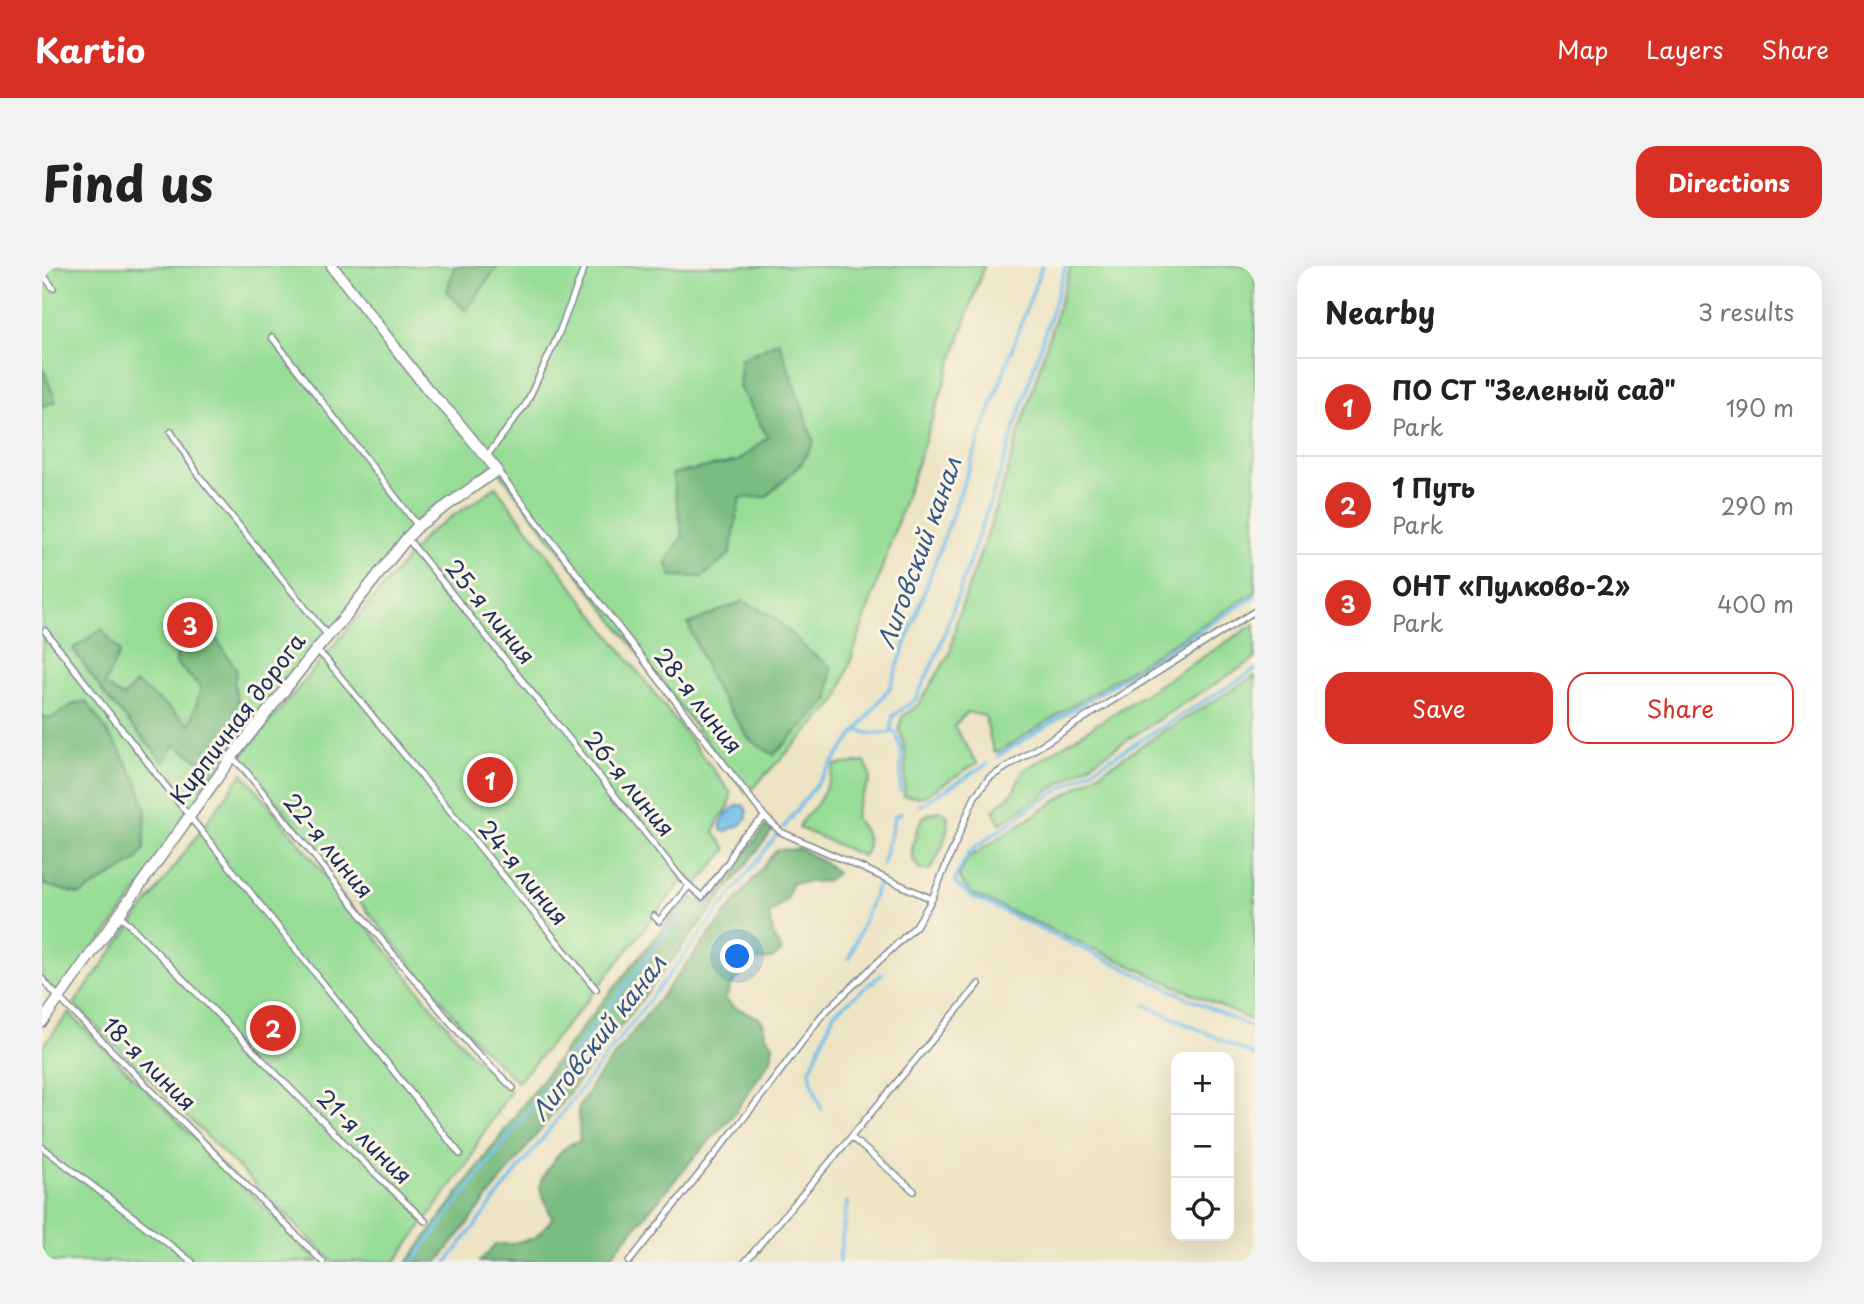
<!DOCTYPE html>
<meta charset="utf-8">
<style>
:root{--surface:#fff;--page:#f2f2f2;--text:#222;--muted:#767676;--line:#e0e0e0;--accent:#d93025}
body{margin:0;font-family:"Playpen Sans",sans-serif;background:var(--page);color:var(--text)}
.controls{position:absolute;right:21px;bottom:21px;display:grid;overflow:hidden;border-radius:14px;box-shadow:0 7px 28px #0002}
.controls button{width:63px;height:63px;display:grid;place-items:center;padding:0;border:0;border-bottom:2px solid var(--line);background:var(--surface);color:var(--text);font:35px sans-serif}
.you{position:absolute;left:696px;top:691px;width:24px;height:24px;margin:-18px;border:5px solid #fff;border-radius:50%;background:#1a73e8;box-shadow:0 0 0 10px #1a73e833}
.badge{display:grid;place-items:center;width:46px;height:46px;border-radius:50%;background:var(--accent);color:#fff;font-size:23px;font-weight:700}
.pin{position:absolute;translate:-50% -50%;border:4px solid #fff;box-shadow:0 2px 7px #0006}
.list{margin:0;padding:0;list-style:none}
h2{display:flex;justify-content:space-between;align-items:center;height:91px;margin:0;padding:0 28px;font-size:30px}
h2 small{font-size:23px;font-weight:400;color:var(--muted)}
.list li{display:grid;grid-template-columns:46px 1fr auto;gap:21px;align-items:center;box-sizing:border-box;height:98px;padding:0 28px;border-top:2px solid var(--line)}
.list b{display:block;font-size:26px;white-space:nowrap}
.list p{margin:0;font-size:23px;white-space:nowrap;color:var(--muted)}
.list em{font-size:23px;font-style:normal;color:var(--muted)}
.actions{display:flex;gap:14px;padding:21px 28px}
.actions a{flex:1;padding:16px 0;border:2px solid var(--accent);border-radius:21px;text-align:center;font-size:24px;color:var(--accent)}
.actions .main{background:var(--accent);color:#fff}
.icon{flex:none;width:38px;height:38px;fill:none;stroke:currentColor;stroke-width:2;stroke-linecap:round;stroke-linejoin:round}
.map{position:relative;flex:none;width:1213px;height:996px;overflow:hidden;border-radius:21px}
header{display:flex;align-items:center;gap:42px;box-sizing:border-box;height:98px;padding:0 35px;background:var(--accent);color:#fff}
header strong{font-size:33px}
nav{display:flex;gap:38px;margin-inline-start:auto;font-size:24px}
.intro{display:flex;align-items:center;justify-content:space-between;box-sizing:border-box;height:168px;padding:0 42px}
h1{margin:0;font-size:49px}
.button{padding:18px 32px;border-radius:21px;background:var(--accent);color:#fff;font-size:24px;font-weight:700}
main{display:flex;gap:42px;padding:0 42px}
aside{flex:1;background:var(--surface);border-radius:21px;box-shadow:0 7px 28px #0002}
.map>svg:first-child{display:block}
</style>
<header>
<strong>Kartio</strong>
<nav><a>Map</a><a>Layers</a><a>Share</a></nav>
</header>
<div class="intro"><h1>Find us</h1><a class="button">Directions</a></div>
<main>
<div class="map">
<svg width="1213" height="996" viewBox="0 0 1213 996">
<rect width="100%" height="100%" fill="#fcf5e5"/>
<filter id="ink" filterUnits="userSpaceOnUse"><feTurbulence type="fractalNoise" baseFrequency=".0143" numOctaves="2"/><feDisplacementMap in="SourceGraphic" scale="14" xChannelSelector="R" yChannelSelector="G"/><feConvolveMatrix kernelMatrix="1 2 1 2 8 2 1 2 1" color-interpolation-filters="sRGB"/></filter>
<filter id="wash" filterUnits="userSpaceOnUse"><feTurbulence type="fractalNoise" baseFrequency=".00686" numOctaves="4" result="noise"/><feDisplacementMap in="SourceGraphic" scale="28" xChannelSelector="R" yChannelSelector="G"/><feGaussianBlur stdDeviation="1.57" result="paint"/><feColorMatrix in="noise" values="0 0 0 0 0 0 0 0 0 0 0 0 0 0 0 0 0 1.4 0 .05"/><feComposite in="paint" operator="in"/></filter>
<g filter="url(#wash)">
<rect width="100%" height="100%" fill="#ede4c4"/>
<g fill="#97dd97" stroke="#59867a" stroke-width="2">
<polygon points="0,0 942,0 795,435 705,528 456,204 376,260 274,384 17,732 0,714"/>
<polygon points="1029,0 1213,0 1213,326 956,486 951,485 943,450 925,446 912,460 935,497 881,531 862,530 864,487 857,461 860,451 877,438 908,387 915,353 949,258"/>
<polygon points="454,221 689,527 687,541 677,553 672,567 685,583 655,619 645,609 550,729 476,816 434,776 206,501 202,496 201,488 386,267"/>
<polygon points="1213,358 1213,393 1128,446 958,557 951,545 971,526 981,505"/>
<polygon points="1213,410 1213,756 931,628 919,616 917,610 926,592 1122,465"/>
<path d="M823 496C833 515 827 516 818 533 815 539 814 545 813 551 821 564 832 576 821 590L757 562C761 549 767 548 775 538 783 526 788 512 793 499Z"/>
<polygon points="201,507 426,785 469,825 436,875 428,894 353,996 291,996 32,738"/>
<path d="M898 545 905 549C909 565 897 590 888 604H879C875 600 871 595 870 589 869 581 876 557 882 551 886 547 892 546 898 545Z"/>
<polygon points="27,747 277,996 0,996 0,781"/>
</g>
<g fill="#79bc80" stroke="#4a766f" stroke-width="2">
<polygon points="412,0 456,0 424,45 405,26"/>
<polygon points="737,75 772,176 759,198 724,231 698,232 688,288 660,311 630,310 624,296 641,270 630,208 696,195 726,171 697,121 699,93"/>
<polygon points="0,100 14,135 0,141"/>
<polygon points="701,335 733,352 767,385 789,401 787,433 732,489 708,474 671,419 646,358"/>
<polygon points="161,353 195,404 192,417 196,436 214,448 159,520 150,509 161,497 133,479 122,496 65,432 31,383 60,363 78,386 62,419 81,431 94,417 148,458 159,422 134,397 137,367"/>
<polygon points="44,435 75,480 96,517 104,545 102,583 95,594 38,629 3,619 0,607 0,450 9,452 32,438"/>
<polygon points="724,560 731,564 396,996 366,996 495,820 557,740 647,630 664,637"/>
<path d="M759 583 786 599 795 607 785 615 750 617 745 633 727 648 732 672 740 685 730 693 715 694 690 718 683 733 690 740 717 752 721 756 723 768 731 778 729 793 691 849 649 895 564 996H437L454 978H467L493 972 510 953C508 944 498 927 498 921 497 911 519 884 527 879 530 877 534 876 538 875L536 843 551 817 734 584Z"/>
</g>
<path fill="#71bfeb" stroke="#4677a4" stroke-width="2" d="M696 539H701L705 545V551L699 558 683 566 679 564C677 553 687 545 696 539Z"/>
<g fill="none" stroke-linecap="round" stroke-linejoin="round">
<g stroke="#71bfeb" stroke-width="3.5">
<polyline points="1213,404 988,542 927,586 913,613 915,619 931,631 1213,763"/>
<polyline points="815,464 830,468 854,466 860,486 858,525"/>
<polyline points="849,466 851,450 874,433 896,386 960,202 1024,0"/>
<polyline points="956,490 1213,330"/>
<polyline points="877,540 945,498"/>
<polyline points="742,561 848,421 1000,0"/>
<polyline points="840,600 853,550 859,547"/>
<polyline points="807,693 836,618"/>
<polyline points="1104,739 1213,790"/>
<polyline points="779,843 770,816 768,804 792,747 840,708"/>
<polyline points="370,996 649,635"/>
<polyline points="405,996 735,569"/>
<polyline points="797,996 805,936"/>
</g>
</g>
</g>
<g filter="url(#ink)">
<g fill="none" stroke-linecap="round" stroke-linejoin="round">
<g stroke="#848a91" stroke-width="8">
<g id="service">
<polyline points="0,7 11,22"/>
<polyline points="230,71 376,260"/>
<polyline points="129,166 157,210 286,370"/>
<polyline points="444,191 484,138 515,72 543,0"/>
<polyline points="455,204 723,551 739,566 890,633"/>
<polyline points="365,272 641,614 660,631 687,595 694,579 701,570 723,551"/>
<polyline points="3,365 148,551 418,888"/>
<polyline points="274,384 283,392 554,723"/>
<polyline points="190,491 203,504 342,677 431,783 471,822"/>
<polyline points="77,648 311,886 383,955"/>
<polyline points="612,650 617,655 647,620"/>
<polyline points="0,713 17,732 281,996"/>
<polyline points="809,871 872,925"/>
<polyline points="0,881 150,996"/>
<polyline points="587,996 725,823 780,749 874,660 890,633 933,530 947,512 1213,345"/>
<polyline points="703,996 809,871 937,718"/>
</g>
</g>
<g stroke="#848a91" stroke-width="13">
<polyline id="minor" points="0,756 190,491 274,384 306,347 365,272 376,260 455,204 410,149 386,124 290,0"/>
</g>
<use href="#service" stroke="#fff" stroke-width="5"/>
<use href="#minor" stroke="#fff" stroke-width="10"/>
</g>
</g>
<g text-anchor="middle" stroke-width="6" stroke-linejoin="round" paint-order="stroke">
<g font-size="23" fill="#1b2f5e" stroke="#fcf5e5">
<text transform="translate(448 346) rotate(51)" y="8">25-я линия</text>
<text transform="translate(656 435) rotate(52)" y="8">28-я линия</text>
<text transform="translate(196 453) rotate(-53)" y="8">Кирпичная дорога</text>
<text transform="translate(587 518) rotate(51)" y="8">26-я линия</text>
<text transform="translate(286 580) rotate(51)" y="8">22-я линия</text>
<text transform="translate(481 607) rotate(51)" y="8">24-я линия</text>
<text transform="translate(107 798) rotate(45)" y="8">18-я линия</text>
<text transform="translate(322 871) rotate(45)" y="8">21-я линия</text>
</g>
<g font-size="24" font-style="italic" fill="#355a88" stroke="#fcf5e5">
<text transform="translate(878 287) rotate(-70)" y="8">Лиговский канал</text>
<text transform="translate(557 772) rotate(-52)" y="8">Лиговский канал</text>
</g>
</g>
</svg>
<div class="controls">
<button>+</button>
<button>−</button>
<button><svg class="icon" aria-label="locate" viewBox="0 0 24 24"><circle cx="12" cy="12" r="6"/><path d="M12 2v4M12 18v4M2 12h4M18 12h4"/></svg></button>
</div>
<div class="you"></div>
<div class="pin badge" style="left:448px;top:514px">1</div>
<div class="pin badge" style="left:231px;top:762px">2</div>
<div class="pin badge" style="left:148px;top:359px">3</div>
</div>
<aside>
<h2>Nearby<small>3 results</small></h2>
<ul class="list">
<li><span class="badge">1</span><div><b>ПО СТ &quot;Зеленый сад&quot;</b><p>Park</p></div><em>190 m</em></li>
<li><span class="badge">2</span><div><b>1 Путь</b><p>Park</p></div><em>290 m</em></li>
<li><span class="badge">3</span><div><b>ОНТ «Пулково-2»</b><p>Park</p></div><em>400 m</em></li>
</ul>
<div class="actions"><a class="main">Save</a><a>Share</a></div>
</aside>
</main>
